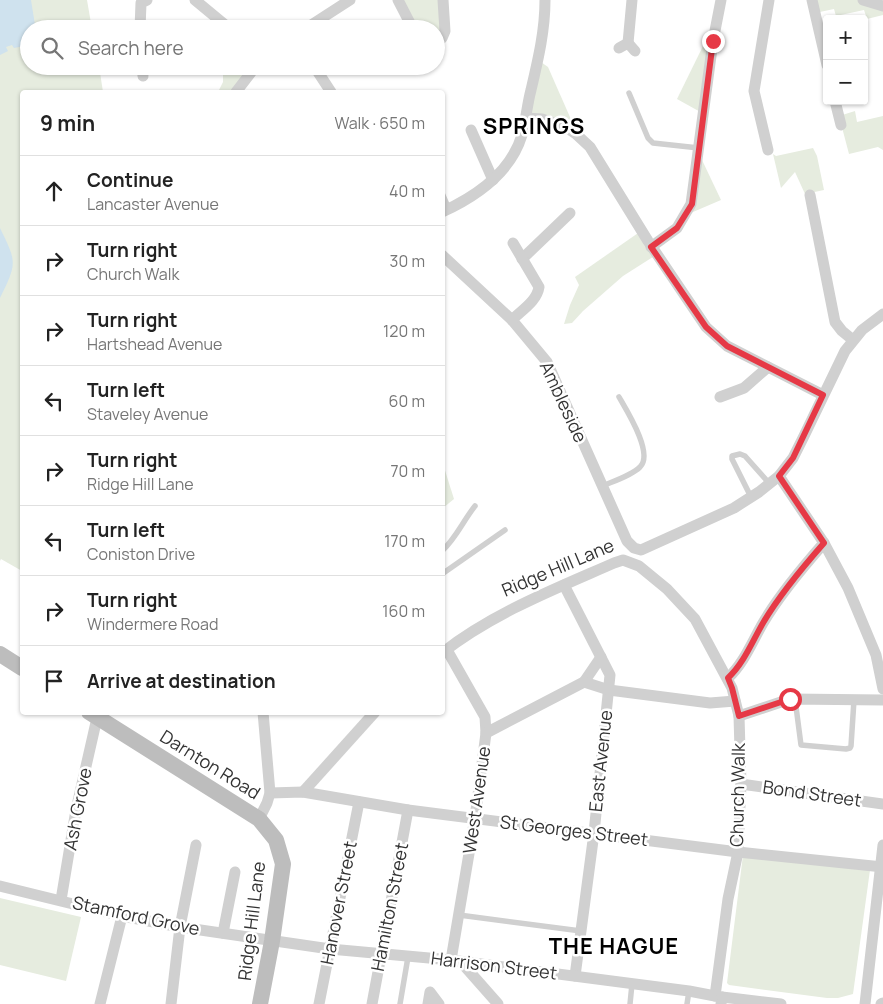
<!DOCTYPE html>
<meta charset="utf-8">
<style>
:root{--surface:#fff;--page:#f6f6f6;--text:#222;--muted:#767676;--line:#e0e0e0}
body{margin:0;font-family:Manrope,sans-serif;background:var(--page);color:var(--text)}
.controls{position:absolute;right:15px;top:15px;display:grid;overflow:hidden;border-radius:5px;box-shadow:0 1px 4px #0004}
.controls button{width:45px;height:45px;display:grid;place-items:center;padding:0;border:0;border-bottom:1px solid var(--line);background:var(--surface);color:var(--text);font:25px sans-serif}
.stop{position:absolute;width:15px;height:15px;margin:-11px;border:4px solid #e63946;border-radius:50%;background:#fff}
.stop.end{background:#e63946;border-color:#fff;box-shadow:0 1px 5px #0008}
.list{margin:0;padding:0;list-style:none}
h2{display:flex;justify-content:space-between;align-items:center;height:65px;margin:0;padding:0 20px;font-size:21px}
h2 small{font-size:16px;font-weight:400;color:var(--muted)}
.list li{display:grid;grid-template-columns:32px 1fr auto;gap:15px;align-items:center;box-sizing:border-box;height:70px;padding:0 20px;border-top:1px solid var(--line)}
.list b{display:block;font-size:19px;white-space:nowrap}
.list p{margin:0;font-size:16px;white-space:nowrap;color:var(--muted)}
.list em{font-size:16px;font-style:normal;color:var(--muted)}
.icon{flex:none;width:28px;height:28px;fill:none;stroke:currentColor;stroke-width:2;stroke-linecap:round;stroke-linejoin:round}
.map{position:relative;flex:none;width:883px;height:1004px;overflow:hidden}
.search{position:absolute;background:var(--surface);box-shadow:0 1px 4px #0004;left:20px;top:20px;width:425px;height:55px;display:flex;align-items:center;gap:12px;box-sizing:border-box;padding:0 18px;border-radius:28px;color:var(--muted);font-size:19px}
.panel{position:absolute;background:var(--surface);box-shadow:0 1px 4px #0004;left:20px;top:90px;width:425px;height:625px;border-radius:5px}
.map>svg:first-child{display:block}
</style>
<div class="map">
<svg width="883" height="1004" viewBox="0 0 883 1004">
<rect width="100%" height="100%" fill="#fff"/>
<g fill="#e6ecdf">
<polygon points="0,0 87,0 92,29 29,29 29,66 99,66 103,92 22,92 22,571 1,559 0,561"/>
<polygon points="398,0 443,0 445,31 436,40 436,29 413,29"/>
<polygon points="812,0 863,0 883,6 883,15 867,19 864,10 836,16 834,9 815,13"/>
<polygon points="703,46 712,49 704,114 677,99"/>
<polygon points="538,60 548,67 573,124 572,132 526,118"/>
<polygon points="223,66 256,66 236,92 218,92 223,82"/>
<polygon points="855,111 857,122 883,116 883,150 878,147 849,154 839,116"/>
<polygon points="813,148 817,156 824,190 805,194 795,172 781,188 773,154 776,156"/>
<polygon points="702,160 721,200 686,215"/>
<polygon points="641,231 656,255 623,276 583,311 572,323 564,324 570,305 579,285 575,277"/>
<polygon points="442,461 454,499 443,508 442,508"/>
<polygon points="743,855 870,870 853,994 838,998 827,998 729,985 727,983"/>
<polygon points="0,898 81,917 66,981 0,965"/>
</g>
<g fill="#cfe2ee">
<polygon points="0,0 31,0 35,25 35,29 29,29 29,45 14,48 12,45 6,47 8,51 0,55"/>
<path d="M0 228C17 263 17 263 0 298Z"/>
</g>
<g fill="none" stroke-linecap="round" stroke-linejoin="round">
<g stroke="#d0d0d0" stroke-width="5.5">
<polyline points="629,93 648,138 653,143 699,148"/>
<polyline points="442,193 449,209"/>
<path d="M602 486C614 481 631 476 640 467 654 454 627 411 619 397"/>
<polyline points="751,497 732,459 732,456 740,454 745,456 769,483"/>
<path d="M442 551C456 538 463 521 475 506"/>
<polyline points="442,574 505,530"/>
<polyline points="795,699 801,745 846,749 850,748 851,746 854,700"/>
<polyline points="459,915 581,931"/>
<polyline points="400,1004 408,957"/>
<polyline points="630,1004 632,984"/>
<polyline points="687,1004 689,991"/>
</g>
<g stroke="#d0d0d0" stroke-width="11">
<polyline points="195,0 230,29"/>
<polyline points="398,0 413,29"/>
<polyline points="812,0 827,65"/>
<polyline points="863,0 883,6"/>
<polyline points="140,29 141,3 147,0"/>
<polyline points="305,29 350,0"/>
<polyline points="436,40 442,38 445,31 443,0"/>
<polyline points="628,43 632,0"/>
<polyline points="619,48 628,43 635,51"/>
<polyline points="142,66 143,76"/>
<polyline points="314,66 331,92"/>
<polyline points="236,92 256,66"/>
<polyline points="835,101 841,125"/>
<polyline points="526,118 542,119 567,128 576,134 590,147 648,241 706,327 727,346 823,395"/>
<polyline points="471,130 493,180"/>
<polyline points="768,150 754,91 769,0"/>
<polyline points="810,195 835,322 842,331 853,340"/>
<path d="M442 212C477 196 511 172 522 135 526 120 527 105 531 90 538 60 545 31 545 0"/>
<polyline points="651,247 677,228 691,204 713,41 721,0"/>
<polyline points="442,255 512,320 547,362 627,541 634,548 641,550 734,508 759,492 779,476 793,458 804,436 845,351 862,330 883,314"/>
<polyline points="522,259 570,213"/>
<path d="M512 320C522 310 537 301 539 287L513 243"/>
<polyline points="720,397 744,388 768,367"/>
<polyline points="779,476 824,543 848,588 876,655 883,689"/>
<polyline points="564,585 610,675 594,833 575,976"/>
<polyline points="447,650 485,717 486,733 475,818 451,960"/>
<path d="M442 653C493 613 555 589 614 563L623 560 639 566 667 589 695 619 732 688 739 716 741 784 738 852 728 899 715 996 722 997 721 1004"/>
<path d="M728 678C744 663 752 642 763 623 780 594 802 568 824 543"/>
<polyline points="584,682 601,657"/>
<polyline points="739,716 790,699 883,700"/>
<polyline points="486,733 584,682 609,690 710,703 735,701"/>
<polyline points="741,784 883,804"/>
<polyline points="303,792 375,712"/>
<polyline points="270,793 303,792 408,810 738,852 883,867"/>
<polyline points="259,819 267,803 270,793 263,712"/>
<polyline points="0,886 122,916 180,927 330,949 451,960 689,991 715,996"/>
<polyline points="61,900 76,810 97,718"/>
<polyline points="223,933 235,872"/>
<polyline points="461,962 498,1004"/>
<polyline points="722,997 781,1004"/>
<polyline points="100,1004 122,916"/>
<polyline points="171,1004 180,927 196,845"/>
<polyline points="319,1004 359,802"/>
<polyline points="372,1004 408,810"/>
<polyline points="428,1004 430,992 439,1004"/>
<polyline points="865,1004 883,845"/>
<polyline points="881,1004 883,1003"/>
</g>
<g stroke="#bdbdbd" stroke-width="16">
<polyline points="0,654 22,668"/>
<polyline points="89,712 259,819 276,840 283,864 272,941 260,1004"/>
</g>
</g>
<g fill="none" stroke-linecap="round" stroke-linejoin="round">
<path stroke="#e63946" stroke-width="6" d="M713 41 692 204 677 228 651 247 706 327 727 346 823 395 793 458 779 476 824 543C802 568 780 594 763 623 752 642 744 663 728 678L732 688 739 716 790 699"/>
</g>
<g text-anchor="middle" stroke-width="5" stroke-linejoin="round" paint-order="stroke">
<g font-size="18" fill="#333" stroke="#fff">
<text transform="translate(563 402) rotate(65)" y="6">Ambleside</text>
<text transform="translate(558 568) rotate(-23)" y="6">Ridge Hill Lane</text>
<text transform="translate(601 761) rotate(-84)" y="6">East Avenue</text>
<text transform="translate(210 765) rotate(32)" y="6">Darnton Road</text>
<text transform="translate(812 794) rotate(8)" y="6">Bond Street</text>
<text transform="translate(738 795) rotate(-89)" y="6">Church Walk</text>
<text transform="translate(477 800) rotate(-82)" y="6">West Avenue</text>
<text transform="translate(78 809) rotate(-79)" y="6">Ash Grove</text>
<text transform="translate(574 831) rotate(7)" y="6">St Georges Street</text>
<text transform="translate(339 903) rotate(-79)" y="6">Hanover Street</text>
<text transform="translate(390 907) rotate(-79)" y="6">Hamilton Street</text>
<text transform="translate(136 916) rotate(12)" y="6">Stamford Grove</text>
<text transform="translate(252 921) rotate(-83)" y="6">Ridge Hill Lane</text>
<text transform="translate(494 966) rotate(7)" y="6">Harrison Street</text>
</g>
<g font-size="22" font-weight="bold" letter-spacing="1" fill="#000" stroke="#fff">
<text x="534" y="134">SPRINGS</text>
<text x="614" y="954">THE HAGUE</text>
</g>
</g>
</svg>
<div class="controls">
<button>+</button>
<button>−</button>
</div>
<div class="stop" style="left:790px;top:699px"></div>
<div class="stop end" style="left:713px;top:41px"></div>
<div class="search"><svg class="icon" aria-label="search" viewBox="0 0 24 24"><circle cx="10" cy="10" r="6"/><path d="M15 15l6 6"/></svg>Search here</div>
<section class="panel">
<h2>9 min<small>Walk · 650 m</small></h2>
<ul class="list">
<li><svg class="icon" aria-label="ahead" viewBox="0 0 24 24"><path d="M12 20V5M6 11l6-6 6 6"/></svg><div><b>Continue</b><p>Lancaster Avenue</p></div><em>40 m</em></li>
<li><svg class="icon" aria-label="right" viewBox="0 0 24 24"><path d="M7 20v-9h11M14 6l5 5-5 5"/></svg><div><b>Turn right</b><p>Church Walk</p></div><em>30 m</em></li>
<li><svg class="icon" aria-label="right" viewBox="0 0 24 24"><path d="M7 20v-9h11M14 6l5 5-5 5"/></svg><div><b>Turn right</b><p>Hartshead Avenue</p></div><em>120 m</em></li>
<li><svg class="icon" aria-label="left" viewBox="0 0 24 24"><path d="M17 20v-9H6M10 6l-5 5 5 5"/></svg><div><b>Turn left</b><p>Staveley Avenue</p></div><em>60 m</em></li>
<li><svg class="icon" aria-label="right" viewBox="0 0 24 24"><path d="M7 20v-9h11M14 6l5 5-5 5"/></svg><div><b>Turn right</b><p>Ridge Hill Lane</p></div><em>70 m</em></li>
<li><svg class="icon" aria-label="left" viewBox="0 0 24 24"><path d="M17 20v-9H6M10 6l-5 5 5 5"/></svg><div><b>Turn left</b><p>Coniston Drive</p></div><em>170 m</em></li>
<li><svg class="icon" aria-label="right" viewBox="0 0 24 24"><path d="M7 20v-9h11M14 6l5 5-5 5"/></svg><div><b>Turn right</b><p>Windermere Road</p></div><em>160 m</em></li>
<li><svg class="icon" aria-label="arrive" viewBox="0 0 24 24"><path d="M6 21V4h12l-3 4 3 4H6"/></svg><div><b>Arrive at destination</b></div></li>
</ul>
</section>
</div>
